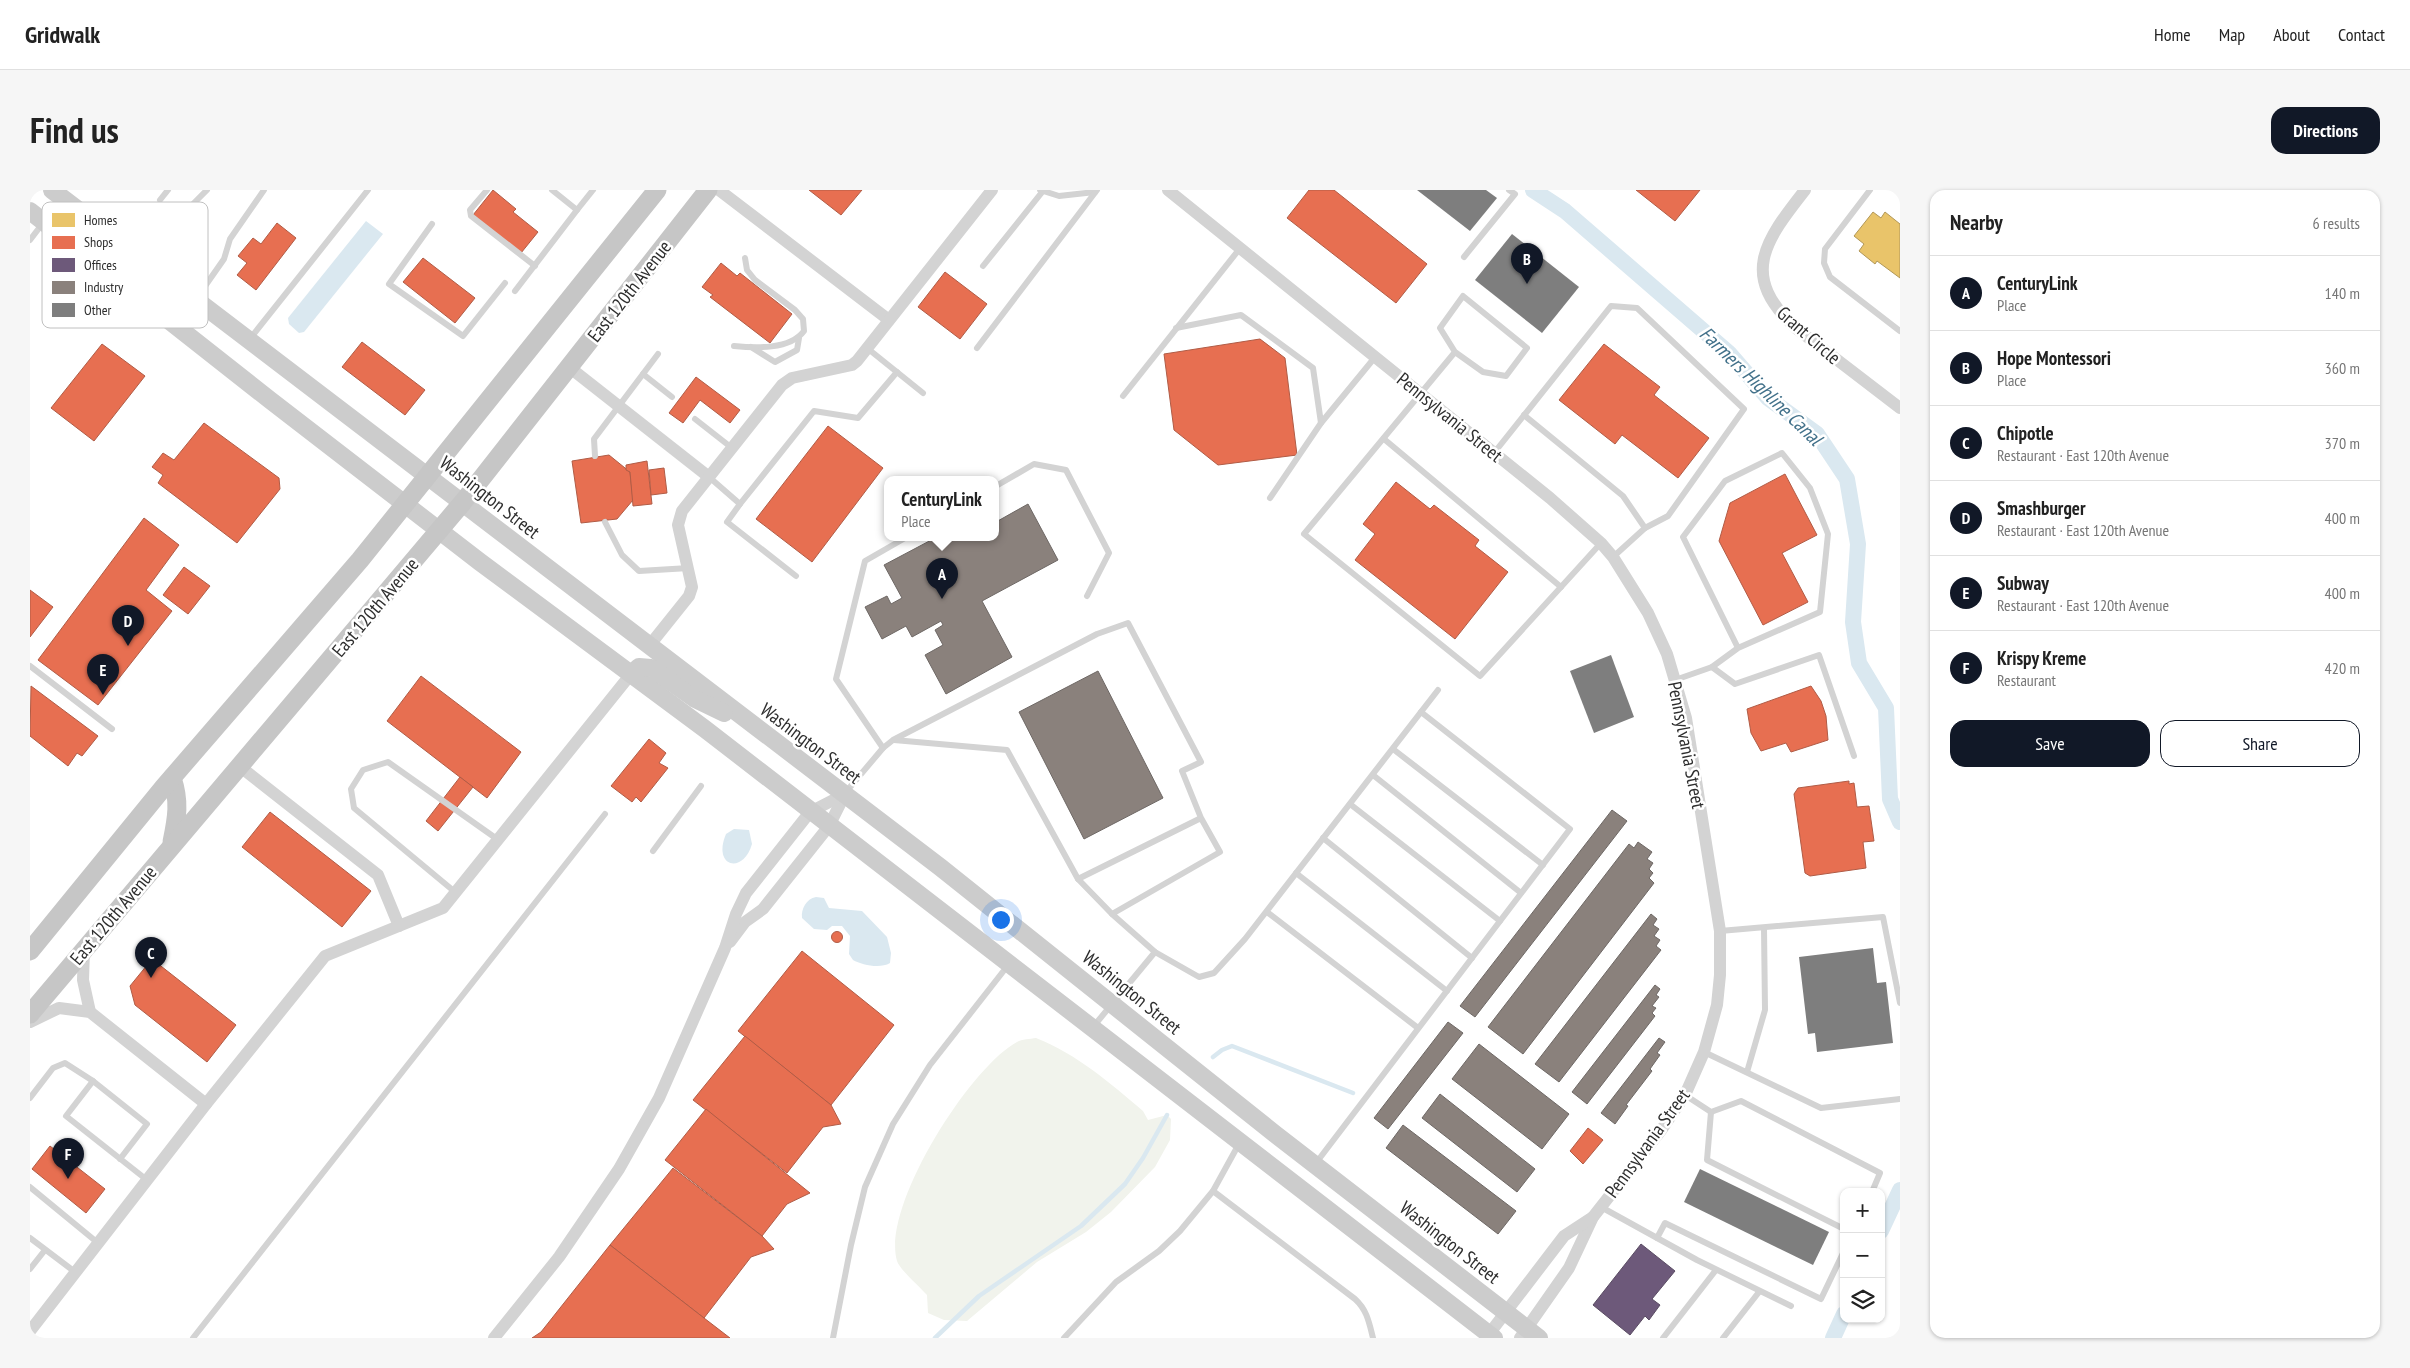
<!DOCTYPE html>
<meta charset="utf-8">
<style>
:root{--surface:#fff;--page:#f6f6f6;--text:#222;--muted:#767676;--line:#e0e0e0;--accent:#111827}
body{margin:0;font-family:"PT Sans Narrow",sans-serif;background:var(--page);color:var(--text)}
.controls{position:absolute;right:15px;bottom:15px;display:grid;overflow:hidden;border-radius:10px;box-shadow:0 1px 4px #0004}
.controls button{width:45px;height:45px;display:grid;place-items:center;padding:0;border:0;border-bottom:1px solid var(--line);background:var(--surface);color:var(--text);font:25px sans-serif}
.you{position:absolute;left:970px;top:729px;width:18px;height:18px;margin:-12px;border:4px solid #fff;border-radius:50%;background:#1a73e8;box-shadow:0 0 0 8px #1a73e833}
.badge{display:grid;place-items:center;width:32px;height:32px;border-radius:50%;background:var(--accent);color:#fff;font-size:16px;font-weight:700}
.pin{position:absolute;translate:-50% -41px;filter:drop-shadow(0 1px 2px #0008)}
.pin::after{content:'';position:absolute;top:26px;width:18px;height:15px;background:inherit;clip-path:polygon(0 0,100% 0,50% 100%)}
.popup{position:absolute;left:854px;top:286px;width:115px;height:65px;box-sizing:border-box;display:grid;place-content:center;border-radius:10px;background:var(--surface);filter:drop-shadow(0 1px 4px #0005);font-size:16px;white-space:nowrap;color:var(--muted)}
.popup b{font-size:19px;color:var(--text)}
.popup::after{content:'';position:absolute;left:50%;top:100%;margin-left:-10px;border:10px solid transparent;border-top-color:var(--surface)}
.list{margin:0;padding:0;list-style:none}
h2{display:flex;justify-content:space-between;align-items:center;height:65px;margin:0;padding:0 20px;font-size:21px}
h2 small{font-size:16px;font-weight:400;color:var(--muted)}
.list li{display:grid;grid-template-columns:32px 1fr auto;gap:15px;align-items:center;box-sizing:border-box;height:75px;padding:0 20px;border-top:1px solid var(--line)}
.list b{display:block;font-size:19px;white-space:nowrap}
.list p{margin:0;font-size:16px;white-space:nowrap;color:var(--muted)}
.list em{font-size:16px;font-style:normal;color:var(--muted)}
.actions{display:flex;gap:10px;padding:15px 20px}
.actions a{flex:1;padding:11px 0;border:1px solid var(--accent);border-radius:15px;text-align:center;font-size:18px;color:var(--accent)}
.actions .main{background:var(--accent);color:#fff}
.icon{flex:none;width:28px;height:28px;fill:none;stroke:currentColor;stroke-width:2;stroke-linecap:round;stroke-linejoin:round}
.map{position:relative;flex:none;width:1870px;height:1148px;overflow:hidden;border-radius:15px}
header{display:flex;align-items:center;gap:30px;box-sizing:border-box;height:70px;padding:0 25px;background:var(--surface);border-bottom:1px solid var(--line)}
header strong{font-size:24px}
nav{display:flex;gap:28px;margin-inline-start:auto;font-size:18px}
.intro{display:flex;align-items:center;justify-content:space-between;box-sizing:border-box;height:120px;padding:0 30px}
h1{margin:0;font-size:35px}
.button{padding:12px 22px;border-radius:15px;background:var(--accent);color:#fff;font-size:18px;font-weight:700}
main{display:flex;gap:30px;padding:0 30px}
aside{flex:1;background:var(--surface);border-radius:15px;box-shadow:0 1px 4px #0004}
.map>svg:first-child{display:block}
</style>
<header>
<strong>Gridwalk</strong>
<nav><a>Home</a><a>Map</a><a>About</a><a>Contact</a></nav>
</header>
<div class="intro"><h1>Find us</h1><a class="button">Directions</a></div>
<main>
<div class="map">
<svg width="1870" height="1148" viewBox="0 0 1870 1148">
<rect width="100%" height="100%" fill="#fff"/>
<path fill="#f1f3ec" d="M1006 848C1048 865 1079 892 1113 921L1118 930 1137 925 1141 929 1140 950 1125 977 1081 1022 1056 1042 1007 1072 937 1131 914 1130 898 1123 897 1105C890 1097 870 1080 867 1071 851 1017 940 877 987 852 992 849 1000 849 1006 848Z"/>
<g fill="#dae8f0">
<polygon points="336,31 353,44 274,142 269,143 259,134 258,128"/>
<path d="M704 639 719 640 722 654C713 685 682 677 696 644Z"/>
<path d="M786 707 794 708 799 718 832 721 857 747 861 763 860 773C850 779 832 775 823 770L819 764 820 746 812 736H802L797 740 784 739 772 728C771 719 776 709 786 707Z"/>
</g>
<polygon fill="#e9c46a" stroke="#b19758" points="1843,22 1851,28 1855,22 1870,34 1870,88 1847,71 1845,74 1829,61 1834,54 1824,46"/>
<g fill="#e76f51" stroke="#b05c46">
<polygon points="463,0 486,19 483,22 508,42 491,63 443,25"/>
<polygon points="779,0 832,0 811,25"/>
<polygon points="1279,0 1304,0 1397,74 1366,113 1257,28"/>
<polygon points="1606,0 1670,0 1645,31"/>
<polygon points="247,33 266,48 226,100 207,85 217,73 208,66 223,48 231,54"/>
<polygon points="393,68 445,108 425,133 373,92"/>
<polygon points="691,73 707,86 710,83 762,124 740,153 680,107 683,105 672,97"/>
<polygon points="915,82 957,114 930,149 888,117"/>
<polygon points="1230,149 1255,168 1267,265 1188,275 1144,240 1134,164"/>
<polygon points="332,152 395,200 375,225 312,177"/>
<polygon points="72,154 115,186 64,251 21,218"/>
<polygon points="1574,154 1630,197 1624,205 1679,248 1648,288 1592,245 1585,254 1529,210"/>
<polygon points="666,187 710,220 700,233 670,210 653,233 639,223"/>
<polygon points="174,233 249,288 250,299 207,353 128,293 133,285 122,277 133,263 144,270"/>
<polygon points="798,236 853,278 782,372 726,329"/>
<polygon points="579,265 600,282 603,310 587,329 551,333 542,271"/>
<polygon points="617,271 622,314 603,316 600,282 596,280 596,275"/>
<polygon points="634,278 637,303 621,305 619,280"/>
<polygon points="1755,284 1787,345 1752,363 1778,412 1733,435 1689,351 1700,313"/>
<polygon points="1366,292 1400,319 1404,315 1449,350 1445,356 1478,382 1425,449 1325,370 1345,344 1333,334"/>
<polygon points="114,328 149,355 116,400 142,421 68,515 8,470"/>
<polygon points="154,377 180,396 158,424 133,405"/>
<polygon points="0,400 23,417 0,447"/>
<polygon points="391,486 491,562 457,608 357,531"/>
<polygon points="1,496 68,546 52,566 47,563 38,576 0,546"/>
<polygon points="1781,496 1791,511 1796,526 1798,550 1761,562 1756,553 1731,561 1721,543 1717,519"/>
<polygon points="619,549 636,563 629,573 638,578 611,612 606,607 602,612 581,596"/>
<polygon points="430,587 443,597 408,641 396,631"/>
<polygon points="1819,591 1819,594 1824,593 1827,617 1839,616 1844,651 1833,652 1836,678 1780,686 1775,683 1764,604 1768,598"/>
<polygon points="240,622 341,701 312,737 212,657"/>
<circle cx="807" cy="747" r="5.5"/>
<polygon points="772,761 864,835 801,915 708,841"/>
<polygon points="122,769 206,835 177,872 105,815 100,796"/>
<polygon points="715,846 801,915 811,934 793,937 757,983 663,910"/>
<polygon points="676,919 780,1003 757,1014 732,1046 635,970"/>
<polygon points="1558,938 1573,950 1553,974 1540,961"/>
<polygon points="20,956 75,999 56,1023 2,979"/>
<polygon points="643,978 732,1046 744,1059 721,1067 674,1128 580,1055"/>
<polygon points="580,1055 674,1128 700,1148 502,1148 511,1142"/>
</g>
<polygon fill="#6d597a" stroke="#5a4c63" points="1611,1054 1645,1081 1622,1109 1630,1115 1619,1130 1615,1126 1600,1145 1563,1115"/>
<g fill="#8a817c" stroke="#6e6865">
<polygon points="998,314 1028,370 952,411 982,467 916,504 895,465 913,455 905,440 913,435 911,431 882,447 876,436 852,449 835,417 857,406 861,414 872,408 854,375 905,348 966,348 966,332"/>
<polygon points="1068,481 1133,608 1054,649 989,522"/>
<polygon points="1582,620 1597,631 1445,827 1430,816"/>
<polygon points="1608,652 1622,662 1617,669 1623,673 1619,679 1623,683 1619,688 1624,693 1493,864 1458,837 1599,654 1604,658"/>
<polygon points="1621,724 1627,729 1623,735 1629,739 1624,746 1630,750 1626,756 1631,760 1529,892 1505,874"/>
<polygon points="1625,795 1630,799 1626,805 1629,807 1622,816 1626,818 1622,823 1625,826 1557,914 1542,902"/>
<polygon points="1418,832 1433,843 1358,939 1344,928"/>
<polygon points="1629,848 1635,852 1627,863 1630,865 1620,879 1622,881 1596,915 1598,916 1585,934 1571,923"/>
<polygon points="1449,854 1539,924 1512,959 1422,889"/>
<polygon points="1410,904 1505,979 1487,1002 1392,928"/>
<polygon points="1373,935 1486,1021 1468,1044 1356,958"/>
</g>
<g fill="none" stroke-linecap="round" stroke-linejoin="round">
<g stroke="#dae8f0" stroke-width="4.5">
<polyline points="1183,867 1192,860 1202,856 1323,903"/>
<polyline points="905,1148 949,1106 1051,1036 1095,994 1113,968 1137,925"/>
</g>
<g stroke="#dae8f0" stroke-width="16">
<polyline points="1503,0 1535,21 1699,163 1738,208 1787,244 1817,289 1828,354 1823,432 1829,473 1856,518 1860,609 1870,632"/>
<polyline points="1851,1041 1870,1000"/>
<polyline points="1803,1148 1814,1124"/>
</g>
</g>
<g fill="#7e7e7e">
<polygon points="1387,0 1456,0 1467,8 1440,41"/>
<polygon points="1482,44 1549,97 1512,143 1445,90"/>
<polygon points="1581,465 1604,527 1564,543 1540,481"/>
<polygon points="1843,758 1847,793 1856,792 1863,853 1787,862 1785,843 1778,844 1769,767"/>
<polygon points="1670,979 1799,1042 1783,1075 1654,1012"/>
</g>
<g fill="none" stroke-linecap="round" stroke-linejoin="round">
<g stroke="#d3d3d3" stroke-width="6">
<polyline points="457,0 440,20 441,26 505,76"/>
<polyline points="1010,0 1029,6 1065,2"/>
<polyline points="1840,0 1795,59 1794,73 1800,87 1870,141"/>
<polyline points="130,10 138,0"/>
<polyline points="547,20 563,0"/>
<polyline points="402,34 359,94 433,146 475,93"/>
<polyline points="0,50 13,33"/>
<polyline points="104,61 138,21 162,15 177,0"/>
<polyline points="1434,67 1485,4 1479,0"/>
<polyline points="953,76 1013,1"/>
<polyline points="485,101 547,20 522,0"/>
<polyline points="166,109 194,69 200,49 234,0"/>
<polyline points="1146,138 1211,125 1283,178 1291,233 1346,166"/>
<polyline points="219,150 338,0"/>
<path d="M704 156C725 158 760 160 774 141L773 129 765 120 725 90 717 80 715 68"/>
<polyline points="721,157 745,172 767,160 769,148"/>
<polyline points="837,158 893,203"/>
<polyline points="947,158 1067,0"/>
<polyline points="1425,162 1410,138 1433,106 1497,158 1476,186 1453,182 1425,162 1274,344 1450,486 1571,353"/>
<polyline points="613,184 642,207"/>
<polyline points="1093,206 1211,57"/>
<polyline points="1494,225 1593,306 1615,338"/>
<polyline points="665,229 702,258"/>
<polyline points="1354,249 1531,397"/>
<polyline points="1464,263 1581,116 1607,118 1714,219 1638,326 1615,338 1583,367"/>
<polyline points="565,266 564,249 628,164"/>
<polyline points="679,287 710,314 784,221 828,228 867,182"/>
<polyline points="966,296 1004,274 1036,280 1079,363 1057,406"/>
<polyline points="1240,308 1291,233"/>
<polyline points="710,314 697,332 766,386"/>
<polyline points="575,332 592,365 609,381 659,378"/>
<polyline points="0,476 82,539"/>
<polyline points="1682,477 1708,458 1790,422 1798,344 1780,298 1752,263 1695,291 1653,347 1708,458"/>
<polyline points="1645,490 1682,477 1705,494 1789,465 1824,566"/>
<polyline points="864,550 977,560 1048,689"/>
<polyline points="853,558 806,489 835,371 875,348"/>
<polyline points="1363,559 1513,675"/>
<polyline points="1343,585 1491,703"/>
<polyline points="815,603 853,558 863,550 1067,444 1098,433 1171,572 1152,581 1171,628 1048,689 1082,724 1190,662 1171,628"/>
<polyline points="1320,614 1470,731"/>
<polyline points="1293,648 1442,768"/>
<polyline points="623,661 671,596"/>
<polyline points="1266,683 1417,801"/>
<polyline points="425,702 324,618 321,599 333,580 358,572 467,649"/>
<polyline points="1237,722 1388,838"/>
<polyline points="1690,741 1853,727 1870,813"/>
<polyline points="1125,762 1169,787 1184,783 1215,749 1408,500"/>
<polyline points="1063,837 1125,762 1082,724"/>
<polyline points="1674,862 1791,918 1870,909"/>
<polyline points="1717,882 1735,820 1734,738"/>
<polyline points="1655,905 1681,922 1711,911 1850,983 1842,1002"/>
<polyline points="0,908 23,878 35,873 63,891"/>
<polyline points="1681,922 1677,970 1814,1039"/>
<polyline points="90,969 117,934 63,891 36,926 117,990"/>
<polyline points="1286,973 1540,639 1391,522"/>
<polyline points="0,997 68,1053"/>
<path d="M1183 1001 1325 1109C1337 1120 1339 1132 1343 1148"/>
<polyline points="1571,1017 1667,1070 1761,1116"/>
<polyline points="0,1048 45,1082"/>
<polyline points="1627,1048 1635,1033 1791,1109 1814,1061"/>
<polyline points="0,1079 15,1060"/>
<polyline points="163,1148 575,624"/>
<polyline points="803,1148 821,1055 835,997 863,934 900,875 979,774"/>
<polyline points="1034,1148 1086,1092 1129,1061 1150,1041 1183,1001 1210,952"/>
<polyline points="1633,1148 1686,1080"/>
<polyline points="1693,1148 1729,1102"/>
</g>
<g stroke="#d3d3d3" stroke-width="12">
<polyline points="689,0 859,130"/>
<polyline points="1138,0 1520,308 1571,353 1583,367 1618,423 1637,464 1656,528 1690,741 1690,785 1687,815 1674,862 1655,905 1632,939 1563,1027 1539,1078 1490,1148"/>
<path d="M1775 0C1735 51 1708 86 1767 139L1870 218"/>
<polyline points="539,177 679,287"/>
<polyline points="619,456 659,406 662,397 648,335 652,321 752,195 762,188 822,175 827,171 962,0"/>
<polyline points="208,575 348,685 369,736"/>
<polyline points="700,752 715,732 733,719 799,636 815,604"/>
<polyline points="54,760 53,790 60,822"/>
<polyline points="0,832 29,818 60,822 176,914"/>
<polyline points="0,1141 176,914 295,766 413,718 601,484"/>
<polyline points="464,1148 529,1067 589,979 629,908 695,758 706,724 716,703 780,622 815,604"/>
<polyline points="1456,1148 1534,1046 1563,1027"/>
</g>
<g stroke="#ccc" stroke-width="18">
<polyline points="22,0 910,677 1245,944 1509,1148"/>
<polyline points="0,21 240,210 450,372 675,539 1464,1148"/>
<path d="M88 89C103 79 117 85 133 91"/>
<polyline points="601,484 609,477 621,478 665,509 694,523"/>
</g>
<g stroke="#c6c6c6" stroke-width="19">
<path d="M142 652C147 628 150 611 142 588"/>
<polyline points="0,761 133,598 330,370 627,0"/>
<polyline points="0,824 433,312 678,0"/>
</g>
</g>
<g text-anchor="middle" stroke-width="5" stroke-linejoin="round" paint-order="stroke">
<g font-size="19" fill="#2e2e2e" stroke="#fff">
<text transform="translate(599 101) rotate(-52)" y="7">East 120th Avenue</text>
<text transform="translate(1779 145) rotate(41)" y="7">Grant Circle</text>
<text transform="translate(1420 227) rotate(39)" y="7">Pennsylvania Street</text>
<text transform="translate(460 307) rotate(38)" y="7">Washington Street</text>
<text transform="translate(345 417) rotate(-50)" y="7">East 120th Avenue</text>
<text transform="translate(781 553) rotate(37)" y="7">Washington Street</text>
<text transform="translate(1657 555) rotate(79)" y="7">Pennsylvania Street</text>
<text transform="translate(83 725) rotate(-50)" y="7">East 120th Avenue</text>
<text transform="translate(1102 802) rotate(39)" y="7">Washington Street</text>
<text transform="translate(1617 953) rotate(-54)" y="7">Pennsylvania Street</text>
<text transform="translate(1420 1052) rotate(38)" y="7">Washington Street</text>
</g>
<g font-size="20" font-style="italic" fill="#42718a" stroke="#fff">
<text transform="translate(1731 196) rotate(44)" y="7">Farmers Highline Canal</text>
</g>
</g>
<rect x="12" y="12" width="166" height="126" rx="8" fill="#fff" stroke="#c0c0c0" stroke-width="1"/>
<rect x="22" y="23" width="23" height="14" fill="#e9c46a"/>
<rect x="22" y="46" width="23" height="13" fill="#e76f51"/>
<rect x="22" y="68" width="23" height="14" fill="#6d597a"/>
<rect x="22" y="91" width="23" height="13" fill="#8a817c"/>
<rect x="22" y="113" width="23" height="14" fill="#7e7e7e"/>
<g font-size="14" fill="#2e2e2e">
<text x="54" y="35">Homes</text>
<text x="54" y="57">Shops</text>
<text x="54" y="80">Offices</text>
<text x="54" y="102">Industry</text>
<text x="54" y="125">Other</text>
</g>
</svg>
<div class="controls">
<button>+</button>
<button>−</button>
<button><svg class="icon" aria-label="layers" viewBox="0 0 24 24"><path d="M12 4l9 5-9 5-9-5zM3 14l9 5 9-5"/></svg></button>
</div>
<div class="you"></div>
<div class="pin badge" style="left:912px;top:409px">A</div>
<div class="popup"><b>CenturyLink</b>Place</div>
<div class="pin badge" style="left:1497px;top:94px">B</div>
<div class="pin badge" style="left:121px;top:788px">C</div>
<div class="pin badge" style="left:98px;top:456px">D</div>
<div class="pin badge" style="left:73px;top:505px">E</div>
<div class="pin badge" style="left:38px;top:989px">F</div>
</div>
<aside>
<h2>Nearby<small>6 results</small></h2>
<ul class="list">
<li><span class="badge">A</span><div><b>CenturyLink</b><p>Place</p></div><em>140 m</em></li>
<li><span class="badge">B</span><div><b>Hope Montessori</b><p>Place</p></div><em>360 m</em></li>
<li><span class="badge">C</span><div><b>Chipotle</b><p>Restaurant · East 120th Avenue</p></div><em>370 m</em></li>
<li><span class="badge">D</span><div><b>Smashburger</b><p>Restaurant · East 120th Avenue</p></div><em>400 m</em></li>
<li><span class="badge">E</span><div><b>Subway</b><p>Restaurant · East 120th Avenue</p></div><em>400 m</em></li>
<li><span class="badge">F</span><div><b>Krispy Kreme</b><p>Restaurant</p></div><em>420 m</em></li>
</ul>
<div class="actions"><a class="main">Save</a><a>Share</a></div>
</aside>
</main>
